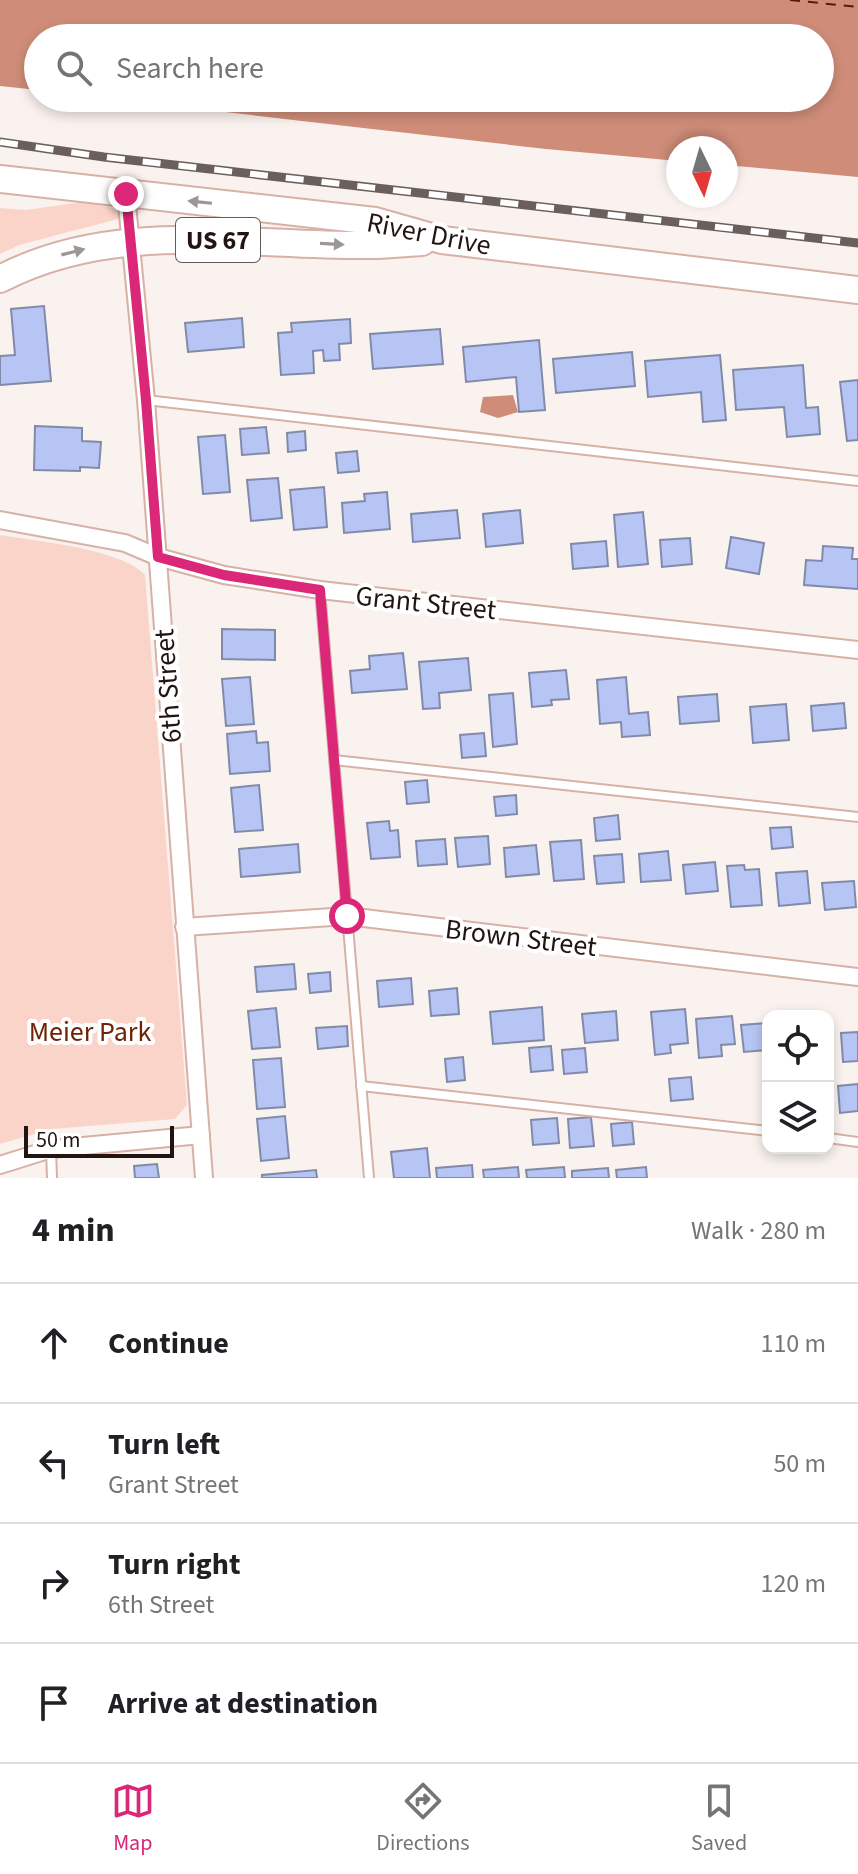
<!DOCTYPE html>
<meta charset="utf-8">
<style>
:root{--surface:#fff;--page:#f2f2f2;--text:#202124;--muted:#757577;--line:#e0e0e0;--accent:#db2777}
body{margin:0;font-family:"Source Sans 3",sans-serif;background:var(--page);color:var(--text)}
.controls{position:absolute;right:24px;bottom:24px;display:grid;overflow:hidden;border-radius:16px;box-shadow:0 4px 12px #0003}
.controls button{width:72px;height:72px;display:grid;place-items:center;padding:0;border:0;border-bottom:2px solid var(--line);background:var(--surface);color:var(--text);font:40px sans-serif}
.compass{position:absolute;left:666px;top:136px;width:72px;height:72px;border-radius:50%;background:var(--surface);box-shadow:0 4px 12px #0003;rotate:175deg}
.scale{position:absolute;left:24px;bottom:20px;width:150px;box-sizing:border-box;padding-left:8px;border:4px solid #221511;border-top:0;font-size:22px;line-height:28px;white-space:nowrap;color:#221511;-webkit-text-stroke:6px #fff;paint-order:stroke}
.stop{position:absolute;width:24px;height:24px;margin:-18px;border:6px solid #db2777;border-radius:50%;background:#fff}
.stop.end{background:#db2777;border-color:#fff;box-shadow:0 2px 8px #0008}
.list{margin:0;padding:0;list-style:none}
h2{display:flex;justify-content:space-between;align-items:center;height:104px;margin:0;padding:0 32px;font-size:34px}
h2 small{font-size:26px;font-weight:400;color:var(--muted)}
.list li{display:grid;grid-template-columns:52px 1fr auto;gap:24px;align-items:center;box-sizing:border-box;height:120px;padding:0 32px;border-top:2px solid var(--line)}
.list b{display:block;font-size:30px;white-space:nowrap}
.list p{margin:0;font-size:26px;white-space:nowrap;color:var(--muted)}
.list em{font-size:26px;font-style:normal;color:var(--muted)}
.icon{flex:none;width:44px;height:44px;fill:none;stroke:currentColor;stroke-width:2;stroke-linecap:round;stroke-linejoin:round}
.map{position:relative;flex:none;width:858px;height:1178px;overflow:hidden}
.search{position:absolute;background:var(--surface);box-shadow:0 4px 12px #0003;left:24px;right:24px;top:24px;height:88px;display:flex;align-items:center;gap:20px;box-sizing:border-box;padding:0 28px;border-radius:44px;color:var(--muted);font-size:30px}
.sheet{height:584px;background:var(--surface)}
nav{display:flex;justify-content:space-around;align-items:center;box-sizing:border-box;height:112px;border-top:2px solid var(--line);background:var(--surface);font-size:22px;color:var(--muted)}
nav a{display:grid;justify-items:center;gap:4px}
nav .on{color:var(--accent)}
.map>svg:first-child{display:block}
</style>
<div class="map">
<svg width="858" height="1178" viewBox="0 0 858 1178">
<rect width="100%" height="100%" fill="#faf2ef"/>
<g fill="#fbd4c9">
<path d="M75 203C92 203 109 202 121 215L118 219 19 245 0 254V208L26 210Z"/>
<path d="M0 535C36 541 122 549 145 575L187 1105 175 1119 52 1129 0 1144Z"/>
</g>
<g fill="#cf8d79">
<polygon points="0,0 858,0 858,177 726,165 726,148 678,148 678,161 546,149 103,98 820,98 820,38 38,38 38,90 0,86"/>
<polygon points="513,395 518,412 498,418 480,412 483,397"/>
</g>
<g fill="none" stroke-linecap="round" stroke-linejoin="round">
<polyline stroke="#571c08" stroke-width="2" stroke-dasharray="10 8" stroke-linecap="butt" points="790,0 858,7"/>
</g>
<g fill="#b6c5f4" stroke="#818ba9" stroke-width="2">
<polygon points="44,306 51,381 0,385 0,356 15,355 11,309"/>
<polygon points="242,318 244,347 188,352 185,323"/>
<polygon points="350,319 351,343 339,344 340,360 324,361 323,350 313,351 314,373 281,375 278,333 292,332 291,323"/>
<polygon points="440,329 443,364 373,369 370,334"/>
<polygon points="539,340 545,410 519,412 516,377 466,382 463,347"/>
<polygon points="632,352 635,386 556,393 553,359"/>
<polygon points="720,355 726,420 703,422 701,392 648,397 645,361"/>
<polygon points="803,365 806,408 818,407 820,434 787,437 784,407 736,410 733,370"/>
<polygon points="858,380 858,440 847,441 840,382"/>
<polygon points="35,426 82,428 82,441 101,442 99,468 80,467 80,471 34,470"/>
<polygon points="266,427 269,453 242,455 240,429"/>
<polygon points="305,431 306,450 288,452 287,433"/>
<polygon points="225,435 230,492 203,494 198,437"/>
<polygon points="357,451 359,471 338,473 336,453"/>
<polygon points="278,478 282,518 251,521 247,480"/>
<polygon points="324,487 327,527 294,530 290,490"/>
<polygon points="387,492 390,529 344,533 342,503 365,501 364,494"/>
<polygon points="457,510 460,538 413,542 411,514"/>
<polygon points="520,510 523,543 486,547 483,514"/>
<polygon points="643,512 648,564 618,567 614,515"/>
<polygon points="731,537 764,543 759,574 726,568"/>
<polygon points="690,538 692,564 662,567 660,540"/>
<polygon points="606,541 608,566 573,569 571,544"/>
<polygon points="823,546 853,548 852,559 858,559 858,589 804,585 806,560 822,561"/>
<polygon points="222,629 275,630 275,660 222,659"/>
<polygon points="403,653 407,689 352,693 350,671 370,669 369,656"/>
<polygon points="468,658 471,690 439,693 440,708 423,709 419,662"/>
<polygon points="566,670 569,699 551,700 552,705 532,707 529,673"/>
<polygon points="250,677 254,724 226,726 222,679"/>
<polygon points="626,677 629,714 648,712 650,735 622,737 621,722 600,724 597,680"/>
<polygon points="513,693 517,744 493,747 489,695"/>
<polygon points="717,694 719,721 680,724 678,697"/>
<polygon points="844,703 846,728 813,731 811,706"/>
<polygon points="786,704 789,740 753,743 750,707"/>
<polygon points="256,731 257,743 268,742 270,771 230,774 227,734"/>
<polygon points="484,733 486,756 462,758 460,735"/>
<polygon points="427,780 429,802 407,804 405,782"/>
<polygon points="259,785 263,830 235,832 231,788"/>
<polygon points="516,795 517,814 496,816 494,797"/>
<polygon points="618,815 620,839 596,841 594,818"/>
<polygon points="389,821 390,831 398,830 400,857 371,859 367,823"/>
<polygon points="791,827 793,847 772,849 770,828"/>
<polygon points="488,836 490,864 458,867 455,838"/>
<polygon points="445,839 447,864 418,866 416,841"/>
<polygon points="581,840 584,879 554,881 550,842"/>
<polygon points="298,844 300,872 241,877 239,849"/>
<polygon points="536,845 539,874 506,877 504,848"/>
<polygon points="668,851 671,880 641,882 639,854"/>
<polygon points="622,854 624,882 597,884 594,856"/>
<polygon points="715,862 718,891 686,894 683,865"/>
<polygon points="744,865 745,870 759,869 762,905 731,907 727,866"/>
<polygon points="807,871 810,903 779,906 776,873"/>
<polygon points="854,881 856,907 825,910 822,883"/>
<polygon points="294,964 296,989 257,992 255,967"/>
<polygon points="330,972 331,991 310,993 308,974"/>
<polygon points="411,978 413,1004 379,1007 377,981"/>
<polygon points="457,988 459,1014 431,1016 429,991"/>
<polygon points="542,1007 544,1040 493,1044 490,1012"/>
<polygon points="276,1008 280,1047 252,1049 248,1011"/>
<polygon points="685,1009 688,1043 670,1045 671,1053 655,1055 651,1012"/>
<polygon points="616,1011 618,1040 585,1043 582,1014"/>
<polygon points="732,1016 735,1044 721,1045 722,1056 699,1058 696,1019"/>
<polygon points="768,1023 768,1050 744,1052 741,1025"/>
<polygon points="347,1026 348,1046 318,1049 316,1028"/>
<polygon points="858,1032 858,1061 843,1062 841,1033"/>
<polygon points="551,1046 553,1070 531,1072 529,1048"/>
<polygon points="585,1048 587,1072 564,1074 562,1050"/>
<polygon points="463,1057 465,1080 447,1082 445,1059"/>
<polygon points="281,1058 285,1107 257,1109 253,1060"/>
<polygon points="691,1077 693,1099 671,1101 669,1079"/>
<polygon points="858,1084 858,1111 840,1113 838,1086"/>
<polygon points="285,1116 289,1158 261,1161 257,1119"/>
<polygon points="591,1117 594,1146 570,1148 568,1119"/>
<polygon points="557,1118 559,1143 533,1145 531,1120"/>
<polygon points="632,1122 634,1144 613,1146 611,1124"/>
<polygon points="427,1148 430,1178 394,1178 391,1152"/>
<polygon points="157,1164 159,1178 135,1178 134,1166"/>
<polygon points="472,1165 473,1178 437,1178 436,1168"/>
<polygon points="518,1167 519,1178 484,1178 483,1170"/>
<polygon points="564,1167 565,1178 527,1178 526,1170"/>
<polygon points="646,1167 647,1178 617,1178 616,1170"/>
<polygon points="608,1168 609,1178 572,1178 572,1171"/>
<polygon points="316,1170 317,1178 262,1178 262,1175"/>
</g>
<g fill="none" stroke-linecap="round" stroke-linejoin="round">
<g stroke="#d7b1a6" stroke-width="12">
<g id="lane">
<polyline points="146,400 858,481"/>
<polyline points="320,590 369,1178"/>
<polyline points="334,760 858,817"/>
<polyline points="361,1086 768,1131"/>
<polyline points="828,1138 858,1142"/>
<polyline points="51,1149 52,1178"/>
</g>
</g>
<g stroke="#d7b1a6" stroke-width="20">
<g id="street">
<polyline points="126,194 146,400 204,1178"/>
<polyline points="0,520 125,543 158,557 224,575 320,590 858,650"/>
<polyline points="184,927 347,916 858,977"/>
<polyline points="0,1165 51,1149 201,1135"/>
</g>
</g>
<g stroke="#d7b1a6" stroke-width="30">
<g id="primary">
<polyline points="0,179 375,221 442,240 858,290"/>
<path d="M0 279C115 219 244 246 367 245 386 245 404 243 422 242"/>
</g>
</g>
<use href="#lane" stroke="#fff" stroke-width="8"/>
<use href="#street" stroke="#fff" stroke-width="16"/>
<use href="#primary" stroke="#fff" stroke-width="26"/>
<g stroke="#6b5f5c" stroke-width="9">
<polyline id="rail" points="0,142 104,157 858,243"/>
</g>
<use href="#rail" stroke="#fff" stroke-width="6" stroke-dasharray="18" stroke-linecap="butt"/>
</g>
<defs><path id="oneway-solid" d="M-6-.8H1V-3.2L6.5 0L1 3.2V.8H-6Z" transform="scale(2)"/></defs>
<g fill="#9c9694">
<use href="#oneway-solid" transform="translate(200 202) rotate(-174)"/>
<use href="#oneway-solid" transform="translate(332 244) rotate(3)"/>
<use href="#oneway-solid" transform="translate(73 252) rotate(-14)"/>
</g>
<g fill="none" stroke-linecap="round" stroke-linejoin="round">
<polyline stroke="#db2777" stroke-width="10" points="126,194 146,400 158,557 224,575 320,590 347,916"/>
</g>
<g text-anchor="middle" stroke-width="8" stroke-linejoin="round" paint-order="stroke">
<rect fill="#fff" stroke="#645b58" stroke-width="2" x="176" y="218" width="84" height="44" rx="6"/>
<g font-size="26" font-weight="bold" fill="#221511">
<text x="218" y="249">US 67</text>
</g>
<g font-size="28" fill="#221511" stroke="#fff">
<text transform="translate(429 233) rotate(11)" y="10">River Drive</text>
<text transform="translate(426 602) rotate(6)" y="10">Grant Street</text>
<text transform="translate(167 686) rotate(-94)" y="10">6th Street</text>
<text transform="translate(521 937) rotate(7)" y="10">Brown Street</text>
</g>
<g font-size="28" fill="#702206" stroke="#fff">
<text x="90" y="1041">Meier Park</text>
</g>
</g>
</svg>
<div class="controls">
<button><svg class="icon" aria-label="locate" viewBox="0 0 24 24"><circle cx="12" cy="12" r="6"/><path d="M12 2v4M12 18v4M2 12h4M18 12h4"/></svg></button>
<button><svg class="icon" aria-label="layers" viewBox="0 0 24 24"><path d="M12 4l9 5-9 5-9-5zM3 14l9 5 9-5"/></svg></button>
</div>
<svg class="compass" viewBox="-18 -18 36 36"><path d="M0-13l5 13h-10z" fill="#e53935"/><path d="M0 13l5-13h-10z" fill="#757577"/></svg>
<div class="scale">50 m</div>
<div class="stop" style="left:347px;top:916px"></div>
<div class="stop end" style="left:126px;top:194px"></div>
<div class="search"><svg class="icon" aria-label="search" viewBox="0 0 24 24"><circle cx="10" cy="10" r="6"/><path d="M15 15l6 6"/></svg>Search here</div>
</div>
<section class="sheet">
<h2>4 min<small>Walk · 280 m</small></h2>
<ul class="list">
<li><svg class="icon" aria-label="ahead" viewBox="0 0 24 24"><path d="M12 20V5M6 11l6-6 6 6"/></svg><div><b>Continue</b></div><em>110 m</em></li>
<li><svg class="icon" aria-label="left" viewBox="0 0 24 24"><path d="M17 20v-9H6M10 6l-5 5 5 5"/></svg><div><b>Turn left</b><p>Grant Street</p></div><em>50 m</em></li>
<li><svg class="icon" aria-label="right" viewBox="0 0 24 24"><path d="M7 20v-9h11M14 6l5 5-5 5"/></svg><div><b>Turn right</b><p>6th Street</p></div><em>120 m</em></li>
<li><svg class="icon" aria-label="arrive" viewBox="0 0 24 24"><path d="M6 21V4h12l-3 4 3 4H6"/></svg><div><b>Arrive at destination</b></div></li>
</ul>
</section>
<nav>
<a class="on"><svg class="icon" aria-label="map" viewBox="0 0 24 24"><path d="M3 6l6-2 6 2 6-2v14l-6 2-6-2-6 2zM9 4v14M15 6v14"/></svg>Map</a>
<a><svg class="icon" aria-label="directions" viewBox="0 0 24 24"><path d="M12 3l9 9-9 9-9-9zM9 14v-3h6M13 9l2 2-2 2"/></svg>Directions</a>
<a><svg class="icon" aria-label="saved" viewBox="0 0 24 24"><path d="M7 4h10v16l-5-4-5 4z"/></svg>Saved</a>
</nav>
